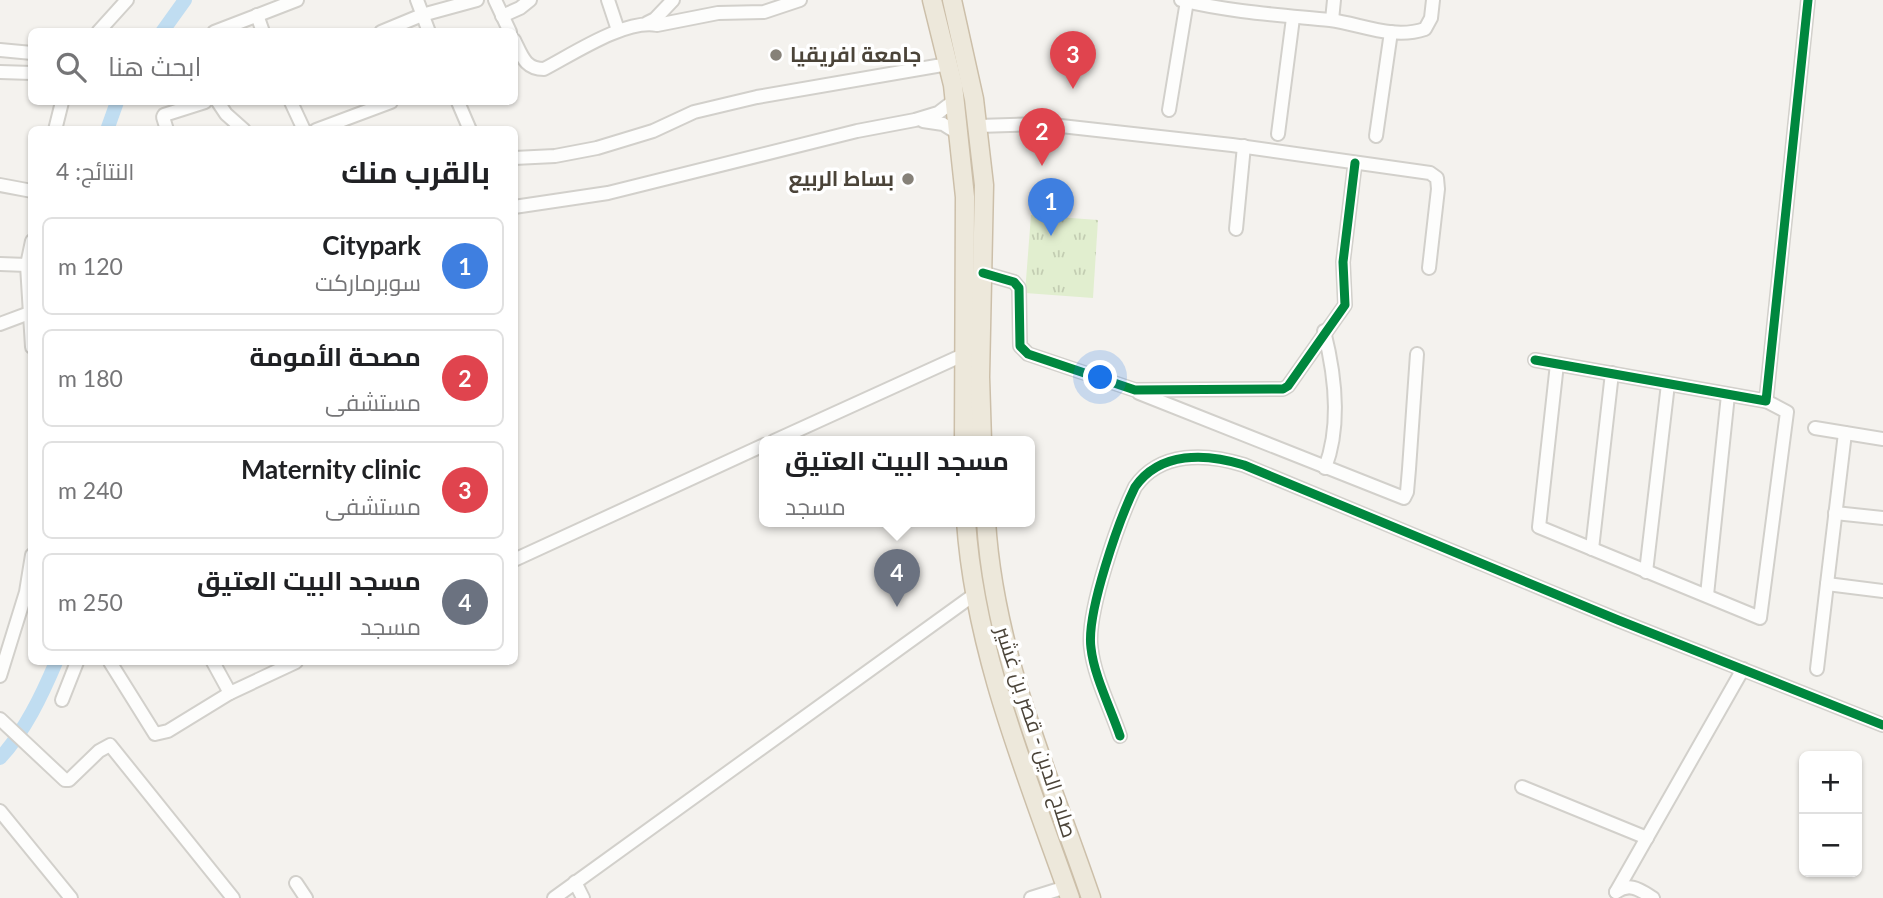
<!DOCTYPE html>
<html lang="ar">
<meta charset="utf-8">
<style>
:root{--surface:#fff;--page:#f6f6f6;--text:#202124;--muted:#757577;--line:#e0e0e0;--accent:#0f766e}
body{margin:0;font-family:Lato,Cairo,sans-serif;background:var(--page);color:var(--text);direction:rtl}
.controls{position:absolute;right:21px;bottom:21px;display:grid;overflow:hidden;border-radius:10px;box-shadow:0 2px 5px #0004}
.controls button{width:63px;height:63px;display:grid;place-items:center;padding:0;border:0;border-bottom:2px solid var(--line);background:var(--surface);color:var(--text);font:35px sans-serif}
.you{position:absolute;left:1101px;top:378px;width:24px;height:24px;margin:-18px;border:5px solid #fff;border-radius:50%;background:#1a73e8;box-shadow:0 0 0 10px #1a73e833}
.badge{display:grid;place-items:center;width:46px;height:46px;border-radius:50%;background:var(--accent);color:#fff;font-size:23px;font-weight:700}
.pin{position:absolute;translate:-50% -58px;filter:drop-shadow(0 2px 4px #0008)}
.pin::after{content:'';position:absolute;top:37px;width:24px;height:21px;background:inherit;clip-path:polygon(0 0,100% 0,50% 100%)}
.popup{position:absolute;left:759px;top:436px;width:276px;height:91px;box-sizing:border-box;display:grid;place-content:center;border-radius:10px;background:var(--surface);filter:drop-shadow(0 2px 5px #0005);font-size:23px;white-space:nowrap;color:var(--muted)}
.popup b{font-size:26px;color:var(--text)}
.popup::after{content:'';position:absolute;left:50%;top:100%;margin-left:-14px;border:14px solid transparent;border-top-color:var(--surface)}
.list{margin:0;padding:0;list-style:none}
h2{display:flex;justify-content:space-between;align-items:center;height:91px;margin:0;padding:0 28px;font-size:30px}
h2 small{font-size:23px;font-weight:400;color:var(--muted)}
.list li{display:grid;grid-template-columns:46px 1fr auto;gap:21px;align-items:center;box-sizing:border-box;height:98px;margin:0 14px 14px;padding:0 14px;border:2px solid var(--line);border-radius:10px}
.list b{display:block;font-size:26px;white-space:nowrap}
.list p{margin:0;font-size:23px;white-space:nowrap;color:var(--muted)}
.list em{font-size:23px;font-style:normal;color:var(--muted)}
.icon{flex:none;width:38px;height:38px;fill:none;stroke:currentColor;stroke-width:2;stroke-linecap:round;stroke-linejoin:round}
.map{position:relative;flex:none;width:1883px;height:898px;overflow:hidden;direction:ltr}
.search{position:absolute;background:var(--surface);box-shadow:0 2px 5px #0004;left:28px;top:28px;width:490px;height:77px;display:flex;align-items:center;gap:18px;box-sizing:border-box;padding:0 24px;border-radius:10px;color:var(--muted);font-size:26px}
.panel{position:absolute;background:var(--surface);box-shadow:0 2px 5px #0004;left:28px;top:126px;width:490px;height:539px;border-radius:10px;direction:rtl}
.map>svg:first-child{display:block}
</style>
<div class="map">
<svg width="1883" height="898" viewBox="0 0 1883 898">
<defs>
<pattern id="grass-tufts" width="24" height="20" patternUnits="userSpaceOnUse" patternTransform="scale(1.75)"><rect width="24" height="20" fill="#e1eecf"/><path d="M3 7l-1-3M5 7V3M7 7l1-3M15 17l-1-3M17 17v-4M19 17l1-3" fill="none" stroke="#c3cdb2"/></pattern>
</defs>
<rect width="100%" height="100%" fill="#f4f2ee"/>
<polygon fill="url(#grass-tufts)" points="1031,215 1098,220 1093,298 1025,293"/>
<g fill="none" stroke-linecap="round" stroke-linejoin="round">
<g stroke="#c0ddf1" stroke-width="14">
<polyline points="162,32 185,0"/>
<polyline points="107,130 117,102"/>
<path d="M0 758C25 731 42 695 56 662"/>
</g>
<g stroke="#d2d0cb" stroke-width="16">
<g id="minor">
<polyline points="417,0 429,32"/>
<polyline points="495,0 510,32"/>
<polyline points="608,0 618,30"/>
<path d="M1181 0C1230 12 1280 15 1330 20 1361 24 1393 40 1425 29L1431 18 1433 0"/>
<polyline points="257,15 263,32"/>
<polyline points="502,16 520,8 530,0"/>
<polyline points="1332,20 1334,0"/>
<polyline points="647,23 655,19 673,0"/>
<polyline points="98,32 127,0"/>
<polyline points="214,32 297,0"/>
<polyline points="381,32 422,15 477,0"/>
<path d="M514 40C522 56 525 69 544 69 573 54 625 19 657 25L718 13 764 12 800 0"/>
<polyline points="0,50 32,53"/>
<polyline points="0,72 32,73"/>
<polyline points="218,102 226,114 244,130"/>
<polyline points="291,102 304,130"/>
<polyline points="458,102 470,130"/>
<polyline points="1169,110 1187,1"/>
<polyline points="923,121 943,124 959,134"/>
<polyline points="978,126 1043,124 1232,145 1430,173 1437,178 1438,189 1429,268"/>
<polyline points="55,130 62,102"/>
<polyline points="167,130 163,117 164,115 205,102"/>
<polyline points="316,130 391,102"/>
<polyline points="1278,134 1293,18"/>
<polyline points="1376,136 1391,32"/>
<polyline points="514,158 555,156 597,148 653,131 694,112 757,97 948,64"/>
<polyline points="0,185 32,191"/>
<polyline points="514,207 608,193 857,131 915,120 938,113 955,100"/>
<polyline points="1236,229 1244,146"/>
<polyline points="32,241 27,265 32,347"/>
<polyline points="0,264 27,265"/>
<polyline points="983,273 1014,282 1019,288 1020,346 1028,354 1135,390 1283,389 1288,386 1345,305 1343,262 1355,163"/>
<polyline points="0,324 32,312"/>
<path d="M1324 331C1335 374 1341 426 1325 468"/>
<polyline points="1535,360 1766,401 1808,0"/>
<polyline points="1557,364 1539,527 1760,618 1787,412 1766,401"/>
<polyline points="1139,393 1404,498 1407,492 1409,469 1417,354"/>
<polyline points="1815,428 1883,439"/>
<polyline points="774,441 963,355"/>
<polyline points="1835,513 1883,518"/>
<polyline points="1592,549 1612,373"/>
<polyline points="514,560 764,445"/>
<polyline points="1646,572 1668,384"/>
<polyline points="1827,584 1845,433"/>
<polyline points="1707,595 1728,395"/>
<polyline points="110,662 155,734 168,731 230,693"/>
<polyline points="213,662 230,693 296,662"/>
<polyline points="1817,669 1827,584 1883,591"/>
<polyline points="0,676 26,592 32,555"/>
<polyline points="62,700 77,662"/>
<polyline points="0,719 65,780 69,780 99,751 110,745 233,898"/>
<path d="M1120 736C1111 709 1094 676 1091 648 1086 613 1119 520 1135 487 1160 451 1206 453 1244 465L1618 620 1883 725"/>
<polyline points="1522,787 1647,838"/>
<polyline points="0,811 71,898"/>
<polyline points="575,882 583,898"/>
<polyline points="296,883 306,898"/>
<polyline points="1616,892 1743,669"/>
<path d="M1616 892C1630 882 1640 890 1653 898"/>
<polyline points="554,898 975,594"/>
<polyline points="1031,898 1066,887"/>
</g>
</g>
<g stroke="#ccbfa9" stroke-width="21">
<g id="highway">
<polyline points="932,0 953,85 965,197 964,441"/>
<polyline points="952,0 974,99 984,185 980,377 982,441"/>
<path d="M966 521C975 652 1027 776 1070 898"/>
<path d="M986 521C994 653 1049 775 1091 898"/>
</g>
</g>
<use href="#minor" stroke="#fdfdfc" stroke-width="12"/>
<use href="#highway" stroke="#ede8db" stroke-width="18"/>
<g stroke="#fff" stroke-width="13">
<g id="cycleway">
<polyline points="983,273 1014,282 1019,288 1020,346 1028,354 1135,390 1283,389 1288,386 1345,305 1343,262 1355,163"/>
<polyline points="1535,360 1766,401 1808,0"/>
<path d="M1120 736C1111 709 1094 676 1091 648 1086 613 1119 520 1135 487 1160 451 1206 453 1244 465L1618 620 1883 725"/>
</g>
</g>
<use href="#cycleway" stroke="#00873e" stroke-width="9"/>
</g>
<g fill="#868178" stroke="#fff" stroke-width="2.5">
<circle cx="776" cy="55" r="7"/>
<circle cx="908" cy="179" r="7"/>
</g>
<g text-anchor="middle" stroke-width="7" stroke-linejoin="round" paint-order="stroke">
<g font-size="21" font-weight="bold" fill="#4b4439" stroke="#fff" text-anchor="start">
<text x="790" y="62">جامعة افريقيا</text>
<text x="894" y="186" text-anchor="end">بساط الربيع</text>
</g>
<g font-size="21" fill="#4b4439" stroke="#fff">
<text transform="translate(1036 732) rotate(72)" y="7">صلاح الدين - قصر بن غشير</text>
</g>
</g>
</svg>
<div class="controls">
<button>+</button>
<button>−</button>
</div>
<div class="you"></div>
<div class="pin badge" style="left:1051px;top:236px;background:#3f7fe0">1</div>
<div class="pin badge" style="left:1042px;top:166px;background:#e0444e">2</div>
<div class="pin badge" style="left:1073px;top:89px;background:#e0444e">3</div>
<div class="pin badge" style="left:897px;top:607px;background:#6b7280">4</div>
<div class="popup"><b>مسجد البيت العتيق</b>مسجد</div>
<div class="search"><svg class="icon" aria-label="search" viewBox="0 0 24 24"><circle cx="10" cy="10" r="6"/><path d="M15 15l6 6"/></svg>ابحث هنا</div>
<section class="panel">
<h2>بالقرب منك<small>النتائج: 4</small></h2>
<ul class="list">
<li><span class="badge" style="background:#3f7fe0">1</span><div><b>Citypark</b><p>سوبرماركت</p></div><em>120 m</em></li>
<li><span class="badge" style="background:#e0444e">2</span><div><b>مصحة الأمومة</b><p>مستشفى</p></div><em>180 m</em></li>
<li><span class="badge" style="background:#e0444e">3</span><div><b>Maternity clinic</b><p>مستشفى</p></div><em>240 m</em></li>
<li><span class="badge" style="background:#6b7280">4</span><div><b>مسجد البيت العتيق</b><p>مسجد</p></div><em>250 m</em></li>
</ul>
</section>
</div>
